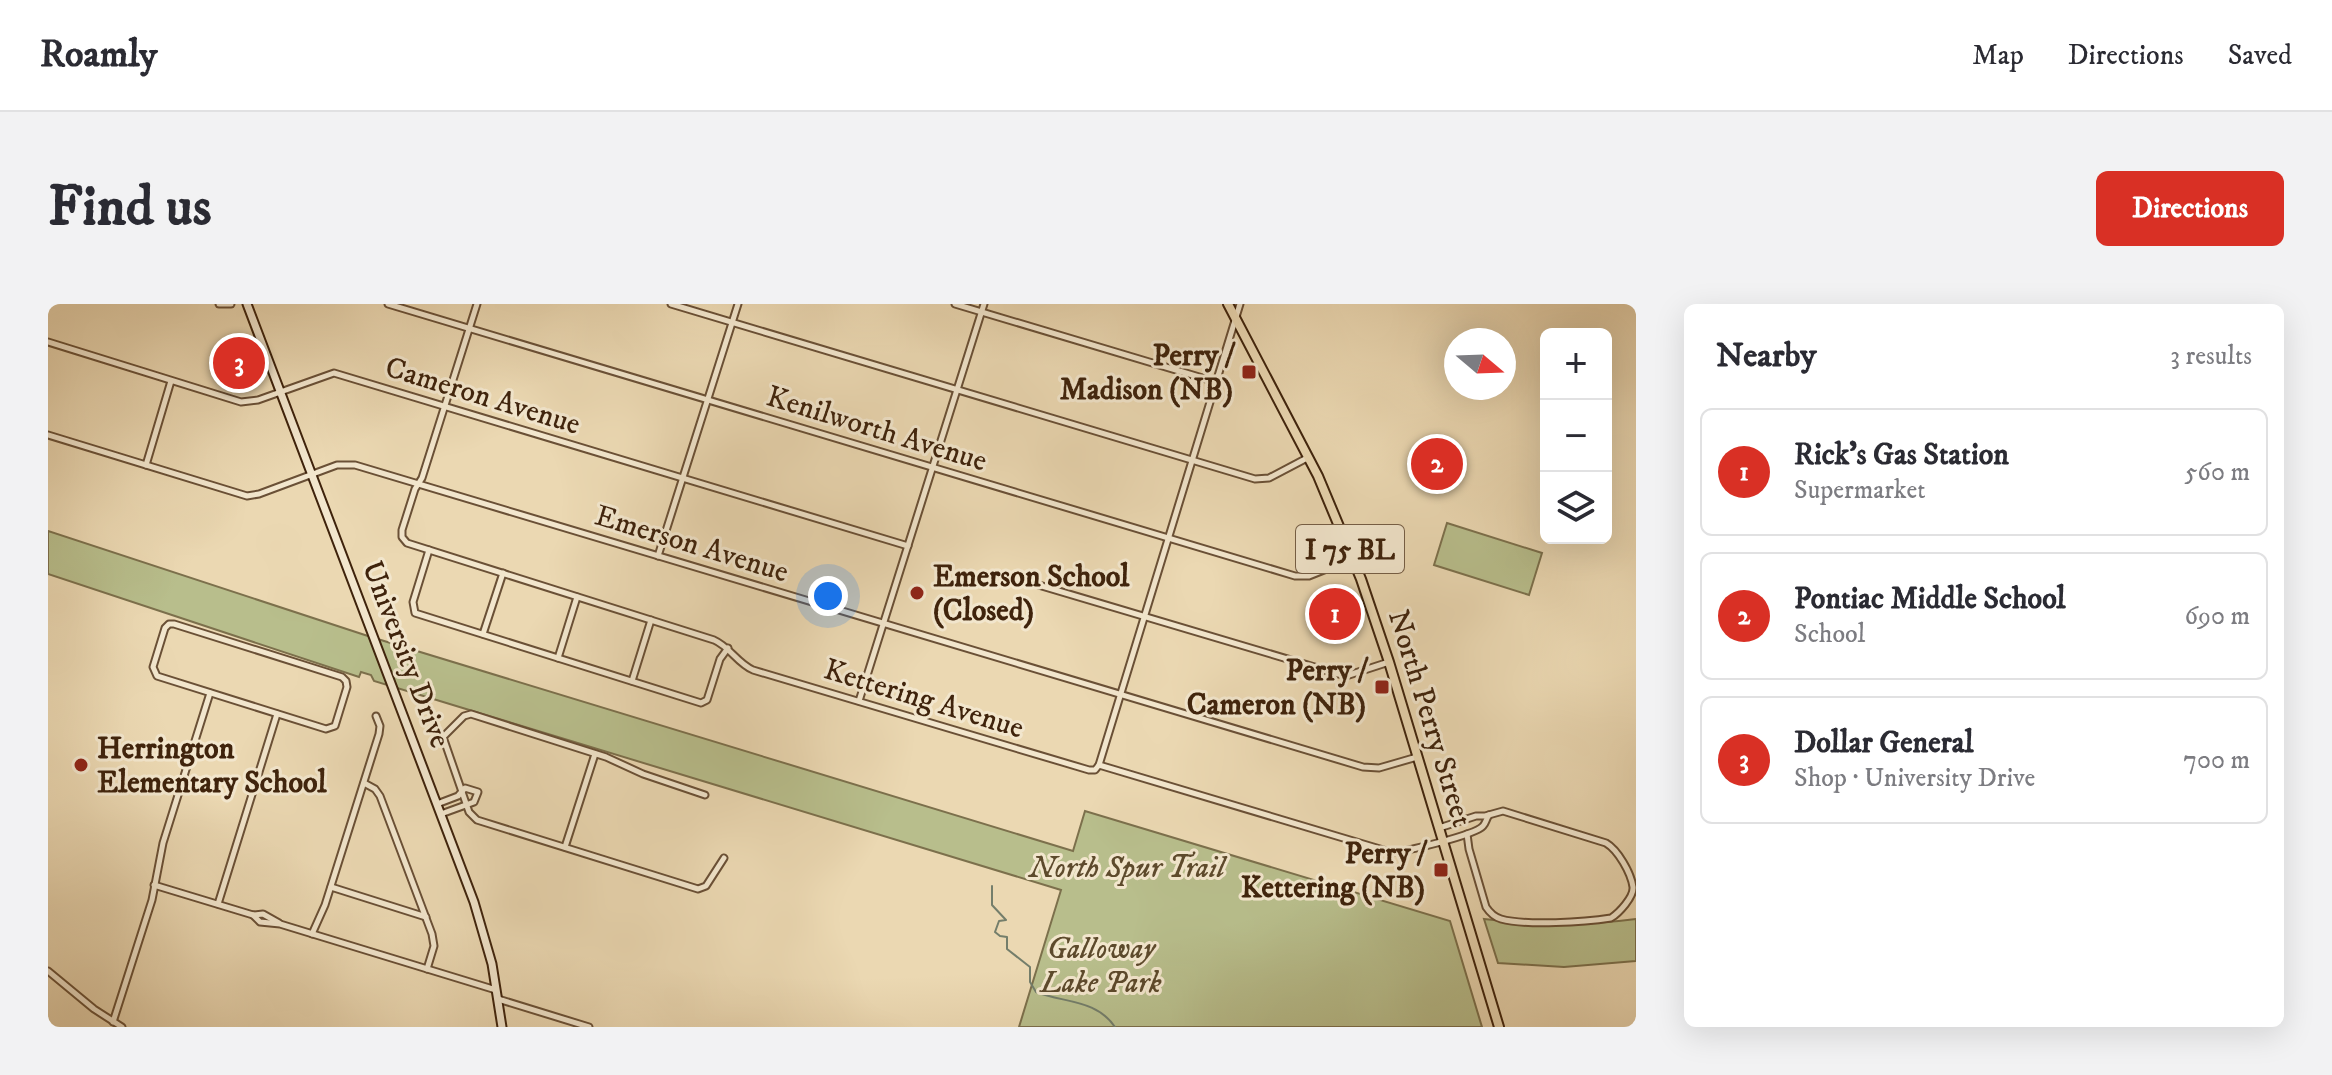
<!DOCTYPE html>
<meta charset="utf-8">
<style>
:root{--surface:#fff;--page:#f2f2f3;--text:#2b2b33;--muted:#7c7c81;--line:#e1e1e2;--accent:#d93025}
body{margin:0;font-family:"IM FELL DW Pica",serif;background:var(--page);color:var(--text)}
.controls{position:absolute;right:24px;top:24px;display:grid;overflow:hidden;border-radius:12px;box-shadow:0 8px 32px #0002}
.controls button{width:72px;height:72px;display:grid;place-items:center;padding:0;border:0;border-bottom:2px solid var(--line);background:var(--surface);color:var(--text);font:40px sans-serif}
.compass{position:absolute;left:1396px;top:24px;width:72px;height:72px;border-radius:50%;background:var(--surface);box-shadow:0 8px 32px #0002;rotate:109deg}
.you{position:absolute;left:780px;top:292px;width:28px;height:28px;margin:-20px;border:6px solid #fff;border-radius:50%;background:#1a73e8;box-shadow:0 0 0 12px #1a73e833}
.badge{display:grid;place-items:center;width:52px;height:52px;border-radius:50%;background:var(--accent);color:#fff;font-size:26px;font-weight:700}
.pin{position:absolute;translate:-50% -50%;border:4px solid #fff;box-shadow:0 2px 8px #0006}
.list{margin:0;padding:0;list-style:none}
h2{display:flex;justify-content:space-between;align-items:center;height:104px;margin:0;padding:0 32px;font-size:34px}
h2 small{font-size:26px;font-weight:400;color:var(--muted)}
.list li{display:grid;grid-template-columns:52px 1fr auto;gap:24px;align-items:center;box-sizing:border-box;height:128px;margin:0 16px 16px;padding:0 16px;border:2px solid var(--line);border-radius:12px}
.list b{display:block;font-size:30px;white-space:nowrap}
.list p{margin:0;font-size:26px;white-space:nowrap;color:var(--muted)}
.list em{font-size:26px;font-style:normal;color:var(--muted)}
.icon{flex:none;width:44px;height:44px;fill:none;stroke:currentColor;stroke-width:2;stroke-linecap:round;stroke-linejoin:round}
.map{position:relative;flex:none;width:1588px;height:723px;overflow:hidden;border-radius:12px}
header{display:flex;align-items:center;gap:48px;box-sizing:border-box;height:112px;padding:0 40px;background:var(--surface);border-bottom:2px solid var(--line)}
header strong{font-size:38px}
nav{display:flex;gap:44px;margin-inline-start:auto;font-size:28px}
.intro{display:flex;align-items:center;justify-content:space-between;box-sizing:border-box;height:192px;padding:0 48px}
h1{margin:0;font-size:56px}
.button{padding:20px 36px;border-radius:12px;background:var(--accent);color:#fff;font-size:28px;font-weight:700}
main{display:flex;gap:48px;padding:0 48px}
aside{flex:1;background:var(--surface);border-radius:12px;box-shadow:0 8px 32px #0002}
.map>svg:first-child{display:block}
</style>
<header>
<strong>Roamly</strong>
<nav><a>Map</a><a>Directions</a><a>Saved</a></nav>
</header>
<div class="intro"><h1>Find us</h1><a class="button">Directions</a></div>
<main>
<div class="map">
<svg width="1588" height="723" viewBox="0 0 1588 723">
<rect width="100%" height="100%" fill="#ebd8b2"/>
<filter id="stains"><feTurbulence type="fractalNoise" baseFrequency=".0025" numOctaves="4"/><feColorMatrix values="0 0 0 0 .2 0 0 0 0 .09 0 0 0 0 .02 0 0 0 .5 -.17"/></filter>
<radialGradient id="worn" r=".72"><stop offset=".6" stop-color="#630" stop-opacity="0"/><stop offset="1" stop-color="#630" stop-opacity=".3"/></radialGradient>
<g fill="#b8be8c" stroke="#7c704c" stroke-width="2">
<polygon points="1399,219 1494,249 1481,291 1386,261"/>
<polygon points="0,227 323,333 1025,547 1037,507 1402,617 1434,723 971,723 1013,586 326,377 323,371 313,368 311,373 0,270"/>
<path d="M1436 615C1487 621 1536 622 1588 615V657L1516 663 1450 659Z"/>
</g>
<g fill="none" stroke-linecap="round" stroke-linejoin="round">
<path stroke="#747e6b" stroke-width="2" d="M944 582V601L958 616 951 617 947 628 952 632 959 633V645L982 663V678L988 688C1016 699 1048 695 1067 723"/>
<g stroke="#6a5036" stroke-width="9">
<g id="street">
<polyline points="171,0 183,0"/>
<polyline points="340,0 1247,272 1261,272 1306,254"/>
<path d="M429 0 374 174 367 185 354 226V233L359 239 666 336C682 343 689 359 705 366L1041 466H1047L1051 461 1342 548C1354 549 1427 531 1435 522 1438 519 1438 515 1441 511"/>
<polyline points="623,0 1207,175 1221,174 1261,153"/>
<polyline points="907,0 1168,78"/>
<polyline points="0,38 193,98 210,96 286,69 860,242"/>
<polyline points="0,131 199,192 211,190 289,161 307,161 1315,463 1331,464 1369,453"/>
<polyline points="98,161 123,77"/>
<polyline points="381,246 365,298 367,309 653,399 659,396 672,355 680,344"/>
<polyline points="610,252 690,0"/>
<polyline points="957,271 1290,370 1301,371 1341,358"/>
<polygon points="126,320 294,373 298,377 299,383 287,422 278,425 109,372 105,363 117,324 121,320"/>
<polyline points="435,330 455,269"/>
<polyline points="510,354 529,293"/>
<polyline points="584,377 603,316"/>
<polyline points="811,397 936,0"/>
<polyline points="1051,461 1192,0"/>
<polyline points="316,479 327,485 332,492 384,630 386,642 379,665"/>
<polyline points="657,491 595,470 558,453 423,410 416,412 395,433 421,508 429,516 650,585 658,582 676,554"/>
<polyline points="389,500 410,492 417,484 430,488 426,498 393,510"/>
<path d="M1391 524 1428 512H1437L1455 507 1558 539C1570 546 1583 569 1585 583 1586 593 1571 609 1563 614 1537 618 1478 622 1453 615 1446 613 1442 609 1438 603L1421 545 1419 530"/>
<polyline points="517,543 547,450"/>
<polyline points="106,581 205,611 215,610 231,619"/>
<polyline points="283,583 378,613"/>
<polyline points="170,600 229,410"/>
<polyline points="205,611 212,618 232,620 448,686"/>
<polyline points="264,630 277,601 331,430 332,422 328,412"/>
<polyline points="0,667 46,705 74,723"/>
<polyline points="450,695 541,723"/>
<polyline points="65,718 104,596 115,539 162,389"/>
</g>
</g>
<g stroke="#3f230c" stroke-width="11">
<polyline id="secondary" points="199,0 426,598 444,660 454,723"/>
</g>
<g stroke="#3f230c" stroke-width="12">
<polyline id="primary" points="1180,0 1270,172 1313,275 1341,358 1451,723"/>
</g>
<use href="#street" stroke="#f2e6cd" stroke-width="5"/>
<use href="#secondary" stroke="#f2e6cd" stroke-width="7"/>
<use href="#primary" stroke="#ebd8b2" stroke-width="8"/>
</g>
<g fill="#8f2418" stroke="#f2e6cd" stroke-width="3">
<rect x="1193" y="60" width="16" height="16" rx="4"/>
<circle cx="869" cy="289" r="8"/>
<rect x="1326" y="375" width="16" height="16" rx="4"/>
<circle cx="33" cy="461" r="8"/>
<rect x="1385" y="558" width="16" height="16" rx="4"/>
</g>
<g text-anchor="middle" stroke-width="6" stroke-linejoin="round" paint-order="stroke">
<rect fill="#f2e6cd" stroke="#755e46" stroke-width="2" x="1248" y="221" width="108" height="48" rx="6"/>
<g font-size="28" font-weight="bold" fill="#3f230c">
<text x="1302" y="255">I 75 BL</text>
</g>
<g font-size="30" font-weight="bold" fill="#3f230c" stroke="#f2e6cd" text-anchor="end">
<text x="1185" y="61">Perry /<tspan x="1185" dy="34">Madison (NB)</tspan></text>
<text x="885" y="282" text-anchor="start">Emerson School<tspan x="885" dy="34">(Closed)</tspan></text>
<text x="1318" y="376">Perry /<tspan x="1318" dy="34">Cameron (NB)</tspan></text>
<text x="49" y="454" text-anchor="start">Herrington<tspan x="49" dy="34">Elementary School</tspan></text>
<text x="1377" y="559">Perry /<tspan x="1377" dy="34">Kettering (NB)</tspan></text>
</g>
<g font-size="30" fill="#3f230c" stroke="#f2e6cd">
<text transform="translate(435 91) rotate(17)" y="10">Cameron Avenue</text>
<text transform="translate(829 124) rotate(17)" y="10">Kenilworth Avenue</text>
<text transform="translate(644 239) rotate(17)" y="10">Emerson Avenue</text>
<text transform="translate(359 350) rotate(69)" y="10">University Drive</text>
<text transform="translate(876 394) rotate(17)" y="10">Kettering Avenue</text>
<text transform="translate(1383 414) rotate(73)" y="10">North Perry Street</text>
</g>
<g font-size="30" font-style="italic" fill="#5d4a2c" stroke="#f2e6cd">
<text x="1079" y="573">North Spur Trail</text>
<text x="1053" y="654">Galloway<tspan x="1053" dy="34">Lake Park</tspan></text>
</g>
</g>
<rect width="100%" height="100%" filter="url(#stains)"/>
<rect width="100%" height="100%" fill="url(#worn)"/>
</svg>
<div class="controls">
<button>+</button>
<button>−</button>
<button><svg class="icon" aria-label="layers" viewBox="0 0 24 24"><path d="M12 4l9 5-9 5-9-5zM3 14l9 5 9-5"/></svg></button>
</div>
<svg class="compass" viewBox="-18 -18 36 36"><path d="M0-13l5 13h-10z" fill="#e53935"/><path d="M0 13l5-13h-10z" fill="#7c7c81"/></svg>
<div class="you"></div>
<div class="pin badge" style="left:1287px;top:310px">1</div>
<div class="pin badge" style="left:1389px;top:160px">2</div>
<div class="pin badge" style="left:191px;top:59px">3</div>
</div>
<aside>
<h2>Nearby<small>3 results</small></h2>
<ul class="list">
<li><span class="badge">1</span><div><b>Rick's Gas Station</b><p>Supermarket</p></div><em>560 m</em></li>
<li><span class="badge">2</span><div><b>Pontiac Middle School</b><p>School</p></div><em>690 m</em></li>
<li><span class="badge">3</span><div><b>Dollar General</b><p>Shop · University Drive</p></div><em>700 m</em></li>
</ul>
</aside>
</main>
